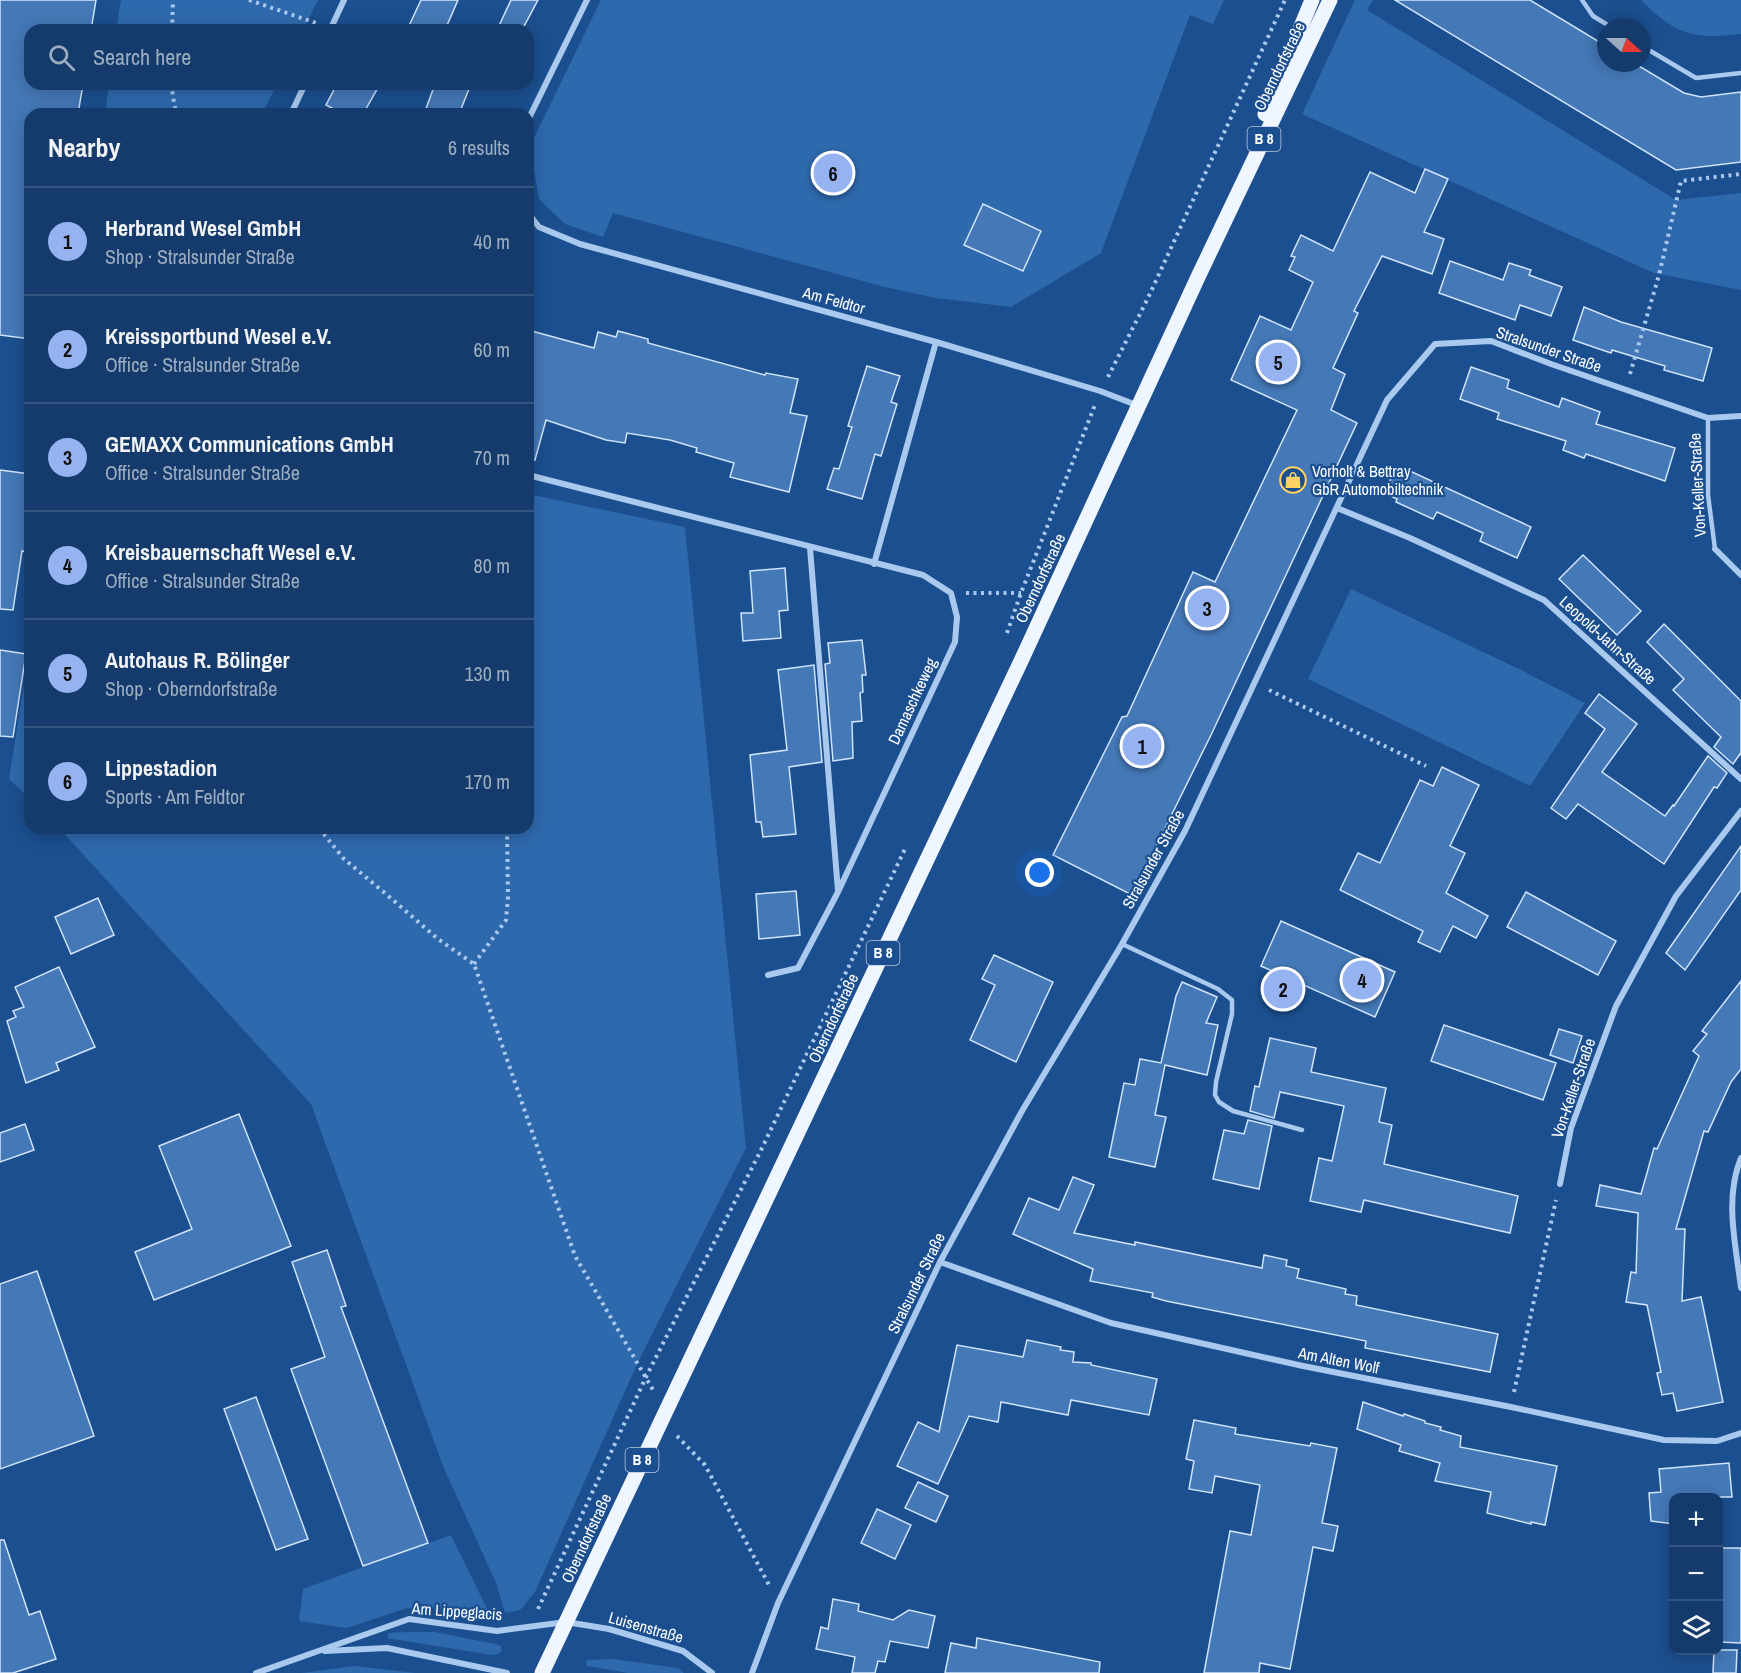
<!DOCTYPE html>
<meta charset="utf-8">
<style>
:root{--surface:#143b6b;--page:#1d4271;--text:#f1f3f6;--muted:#9dadc1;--line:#33557e;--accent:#95b2f1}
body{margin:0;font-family:"Archivo Narrow",sans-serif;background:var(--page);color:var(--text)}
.controls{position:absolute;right:18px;bottom:18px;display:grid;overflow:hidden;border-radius:12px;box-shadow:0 3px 15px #0003}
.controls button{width:54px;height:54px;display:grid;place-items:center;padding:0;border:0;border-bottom:2px solid var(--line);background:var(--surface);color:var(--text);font:30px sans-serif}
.compass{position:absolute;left:1597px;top:18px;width:54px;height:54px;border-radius:50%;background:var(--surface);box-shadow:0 3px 15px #0003;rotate:111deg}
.you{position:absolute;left:1040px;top:873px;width:21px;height:21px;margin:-15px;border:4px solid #fff;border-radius:50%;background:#1a73e8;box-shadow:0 0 0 9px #1a73e833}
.badge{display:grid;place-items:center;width:39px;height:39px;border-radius:50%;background:var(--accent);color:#111;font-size:20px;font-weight:700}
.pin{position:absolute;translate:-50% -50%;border:3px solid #fff;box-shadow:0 2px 6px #0006}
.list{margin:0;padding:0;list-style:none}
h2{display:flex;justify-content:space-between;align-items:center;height:78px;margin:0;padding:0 24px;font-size:26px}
h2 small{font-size:20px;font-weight:400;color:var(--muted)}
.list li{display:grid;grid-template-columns:39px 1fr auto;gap:18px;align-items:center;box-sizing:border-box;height:108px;padding:0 24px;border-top:2px solid var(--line)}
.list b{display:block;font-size:22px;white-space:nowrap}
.list p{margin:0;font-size:20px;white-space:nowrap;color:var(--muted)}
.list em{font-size:20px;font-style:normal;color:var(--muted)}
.icon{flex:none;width:33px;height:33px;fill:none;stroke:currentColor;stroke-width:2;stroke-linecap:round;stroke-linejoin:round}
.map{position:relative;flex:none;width:1741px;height:1673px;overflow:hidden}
.search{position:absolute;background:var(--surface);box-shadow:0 3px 15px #0003;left:24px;top:24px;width:510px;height:66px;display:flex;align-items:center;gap:15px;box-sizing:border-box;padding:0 21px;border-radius:18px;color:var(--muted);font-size:22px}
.panel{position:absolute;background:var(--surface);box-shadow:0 3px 15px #0003;left:24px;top:108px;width:510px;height:726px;border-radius:18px}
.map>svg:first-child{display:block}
</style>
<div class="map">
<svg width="1741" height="1673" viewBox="0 0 1741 1673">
<rect width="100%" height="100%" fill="#1b4f8f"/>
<g fill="#2e69ad">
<polygon points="121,0 318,0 303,30 116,30"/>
<polygon points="601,0 1224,0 1213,24 1190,15 1101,253 1011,307 936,298 885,287 613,213 603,237 565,224 539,199 530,146"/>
<polygon points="1355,0 1373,0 1367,10 1676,200 1741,193 1741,290 1654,273 1302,114"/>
<path d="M1641 0H1741V34C1693 40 1675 34 1641 0Z"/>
<polygon points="109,84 277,84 262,114 105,114"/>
<polygon points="528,494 685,527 746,1148 639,1360 535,1592 520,1610 505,1613 496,1583 443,1466 311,1104 59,828 528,828"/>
<polygon points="1351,589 1519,669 1585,703 1530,786 1308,679"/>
<polygon points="30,646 30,799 9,779"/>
<polygon points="451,1535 490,1615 450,1609 407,1608 347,1628 299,1621 303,1589"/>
<polygon points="409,1632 435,1632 495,1644 501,1646 502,1651 498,1654 492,1655 387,1638 389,1633"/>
<polygon points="613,1659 678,1668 684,1673 628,1673 587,1666 586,1660"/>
<polygon points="354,1666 416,1673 302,1673"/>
</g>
<g fill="#4478b7" stroke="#cfe3fa" stroke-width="1.5">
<polygon points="0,0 96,0 91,30 30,30 30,84 83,84 78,114 30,114 30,339 0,335"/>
<polygon points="421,0 458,0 445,30 407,30"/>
<polygon points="511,0 538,0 522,30 497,30"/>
<polygon points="1395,0 1530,0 1606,46 1606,63 1634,63 1684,93 1701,97 1741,92 1741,162 1676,170"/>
<polygon points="337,84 380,84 363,114 343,114 326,105"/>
<polygon points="435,84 471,84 459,114 424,114"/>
<polygon points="1425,169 1448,179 1424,232 1444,239 1432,274 1382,256 1354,311 1358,313 1333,368 1345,374 1331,410 1357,423 1211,735 1132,895 1053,855 1122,717 1127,716 1193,572 1215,582 1297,410 1231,380 1260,316 1291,330 1313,282 1289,270 1295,257 1291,256 1301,235 1333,251 1370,172 1415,193"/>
<polygon points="983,204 1041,231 1023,271 964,245"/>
<polygon points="1450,261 1503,280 1509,263 1531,270 1529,275 1562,287 1551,316 1520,305 1515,320 1439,293"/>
<polygon points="1584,307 1621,322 1712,348 1703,381 1664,370 1665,366 1612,350 1611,353 1573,340"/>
<polygon points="528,330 594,348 598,332 616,337 618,331 648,339 648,343 765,375 766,373 798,379 790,413 807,416 789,492 730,477 734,463 696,452 697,448 670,440 627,433 625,443 606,440 546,420 535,460 528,459"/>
<polygon points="867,366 900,376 891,402 897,404 881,456 875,454 862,499 827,489 834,468 839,469 852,427 848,426"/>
<polygon points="1471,367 1509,380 1507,388 1559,407 1562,398 1600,412 1596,424 1675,448 1665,481 1586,454 1584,458 1563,450 1566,441 1497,419 1499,413 1460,399"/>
<polygon points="1396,468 1409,473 1410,471 1531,527 1517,558 1480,541 1483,533 1437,512 1433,519 1396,502 1397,499 1384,493"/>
<polygon points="0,470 30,474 30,553 22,551 13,610 0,609"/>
<polygon points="1583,555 1641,611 1617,635 1559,579"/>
<polygon points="785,568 788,610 779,611 781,638 743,641 741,613 753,613 750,571"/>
<polygon points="1664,624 1741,701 1741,755 1740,754 1733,764 1714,747 1721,737 1673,690 1684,679 1647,642"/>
<polygon points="862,640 866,675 862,675 863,692 860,693 862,721 852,722 853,758 833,761 825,664 830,663 828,643"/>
<polygon points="0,650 26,654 13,737 0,736"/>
<polygon points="814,665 822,762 789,767 796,834 763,837 761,822 756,822 750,755 787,750 778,670"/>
<polygon points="1599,694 1637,724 1602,772 1665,816 1673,805 1674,806 1708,756 1727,773 1717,788 1714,787 1664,864 1578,804 1566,819 1551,808 1605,729 1585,713"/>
<polygon points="1442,767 1479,785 1450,846 1465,853 1446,893 1488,916 1476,938 1453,926 1440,952 1418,942 1423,931 1340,890 1358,853 1380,863 1420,780 1433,786"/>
<polygon points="1741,846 1741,890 1685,970 1666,953"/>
<polygon points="796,891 800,935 759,939 756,894"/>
<polygon points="1526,892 1616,941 1598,975 1507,927"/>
<polygon points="98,898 114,935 71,954 55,917"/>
<polygon points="1281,921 1395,972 1375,1017 1261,966"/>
<polygon points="994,955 1053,982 1016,1062 970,1040 995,985 982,979"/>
<polygon points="59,967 95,1047 56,1063 59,1070 26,1083 7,1021 16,1017 13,1011 24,1007 15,987"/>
<polygon points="1741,981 1741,1069 1731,1082 1708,1132 1704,1131 1676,1229 1685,1229 1682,1301 1701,1297 1723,1402 1677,1411 1673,1393 1662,1395 1657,1373 1661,1372 1647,1305 1626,1302 1631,1272 1636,1273 1638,1213 1596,1206 1600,1185 1641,1194 1654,1148 1657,1149 1699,1056 1693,1051 1707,1034 1702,1031"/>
<polygon points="1182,982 1217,997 1206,1023 1218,1025 1207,1075 1165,1065 1155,1115 1166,1117 1155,1167 1109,1157 1124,1083 1135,1085 1140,1059 1161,1063 1176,996"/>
<polygon points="1444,1025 1556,1063 1543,1100 1431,1061"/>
<polygon points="1559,1029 1582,1036 1573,1063 1550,1055"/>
<polygon points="1270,1038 1316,1048 1311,1072 1386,1088 1379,1122 1392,1125 1384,1164 1518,1196 1510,1233 1364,1200 1361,1212 1310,1201 1319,1158 1332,1161 1344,1106 1280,1092 1274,1118 1250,1111 1255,1086 1259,1087"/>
<polygon points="239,1114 291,1246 154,1300 135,1252 192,1229 159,1146"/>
<polygon points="1248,1120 1272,1126 1259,1189 1213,1179 1224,1130 1244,1134"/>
<polygon points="25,1124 34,1150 0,1162 0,1133"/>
<polygon points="1073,1177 1094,1185 1074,1233 1135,1245 1135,1242 1262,1268 1264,1255 1287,1260 1286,1266 1299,1269 1297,1278 1346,1289 1345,1294 1357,1296 1356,1305 1498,1334 1490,1372 1365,1348 1366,1341 1166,1301 1152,1297 1153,1293 1090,1281 1093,1269 1013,1234 1029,1198 1059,1210"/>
<polygon points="327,1250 346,1306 341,1307 428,1543 363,1566 291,1369 325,1357 292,1262"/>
<polygon points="37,1271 94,1436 0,1469 0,1284"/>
<polygon points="1027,1340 1061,1347 1060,1350 1074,1352 1073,1362 1091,1363 1091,1365 1157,1379 1149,1415 1071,1400 1068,1415 1001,1402 998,1422 969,1416 938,1484 897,1466 918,1422 939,1432 957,1345 1023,1357"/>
<polygon points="256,1397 308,1539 276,1550 224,1409"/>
<polygon points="1363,1402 1403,1416 1404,1414 1425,1421 1425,1423 1441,1427 1440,1430 1461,1436 1460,1447 1557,1466 1545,1525 1531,1522 1531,1524 1487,1513 1491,1492 1435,1481 1440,1463 1399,1451 1401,1445 1357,1429"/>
<polygon points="1194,1420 1236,1428 1235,1434 1310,1446 1311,1443 1337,1448 1322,1523 1338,1526 1333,1551 1313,1547 1290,1669 1260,1663 1259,1673 1204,1673 1230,1531 1251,1535 1260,1485 1215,1476 1212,1493 1189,1489 1194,1461 1186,1459"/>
<polygon points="1729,1463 1732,1497 1674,1497 1674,1524 1651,1521 1649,1493 1661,1492 1659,1469"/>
<polygon points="918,1482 948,1496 936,1522 905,1508"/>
<polygon points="877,1509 911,1525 895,1559 861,1543"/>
<polygon points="0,1540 4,1540 29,1615 40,1611 56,1659 13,1673 0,1673"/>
<polygon points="1719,1548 1741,1548 1741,1643 1719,1642"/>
<polygon points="833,1599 859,1604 858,1611 893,1620 909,1610 935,1616 928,1648 890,1641 885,1662 878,1661 875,1673 852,1673 855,1657 816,1649 821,1627 828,1629"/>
<polygon points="977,1638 1100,1662 1099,1673 945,1673 951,1643 976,1648"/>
<polygon points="1714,1650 1737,1650 1736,1673 1713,1673"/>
</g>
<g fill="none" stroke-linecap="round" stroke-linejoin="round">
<g stroke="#a9c9ee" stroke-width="4" stroke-dasharray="3 4.5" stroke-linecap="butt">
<polyline points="249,0 316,23"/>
<polyline points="172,30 173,0"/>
<polyline points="171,84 176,114"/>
<polyline points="1630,374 1659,275 1681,181 1741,174"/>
<polyline points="1108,377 1148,298 1285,0"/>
<polyline points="966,593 1021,593"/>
<polyline points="1007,633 1021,593 1095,405"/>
<polyline points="1269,690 1426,766"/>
<polyline points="319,828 344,859 386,894 438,939 474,964 575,1256 653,1390"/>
<polyline points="474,964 506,920 508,897 507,828"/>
<polyline points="1514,1392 1556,1200"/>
<polyline points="677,1436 705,1465 769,1585"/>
<polyline points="538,1609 646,1377 762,1148 905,849"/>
</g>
<g stroke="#a9c9ee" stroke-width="4.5">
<polyline points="1582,0 1593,16 1611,27"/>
<polyline points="1642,46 1696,78 1741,73"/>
<polyline points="1708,418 1708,495 1715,549"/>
<polyline points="1122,944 1218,989 1232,1000 1232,1014 1216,1082 1215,1095 1219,1102 1233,1111 1302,1130"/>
</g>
<g stroke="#a9c9ee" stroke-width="6">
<polyline points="330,30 344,0"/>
<polyline points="291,114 305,84"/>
<polyline points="528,120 587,0"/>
<polyline points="528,213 539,227 580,244 936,342 1100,391 1139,406"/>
<polyline points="528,475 923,575 951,593 957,617 955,642 838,892 798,968 768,975"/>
<polyline points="1337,508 1410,538 1544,600 1741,779"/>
<polyline points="810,548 838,891"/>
<polyline points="1715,549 1741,575"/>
<polyline points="874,564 936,342"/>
<path d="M1741 1158C1724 1199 1736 1246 1741 1288"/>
<polyline points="1560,1184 1571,1128 1616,1006 1676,896 1741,811"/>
<polyline points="940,1262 1111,1323 1303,1366 1511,1407 1664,1440 1717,1441 1741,1433"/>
<polyline points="325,1651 387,1648 507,1673"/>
<polyline points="256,1673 409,1619 497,1631 566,1622 609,1629 683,1651 712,1673"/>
<polyline points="752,1673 778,1603 940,1262 1022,1111 1122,944 1185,831 1387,400 1435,344 1491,341 1551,364 1708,418 1741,416"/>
</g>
<g stroke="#f0f6ff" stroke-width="15">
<polyline points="1265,114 1312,0"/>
<polyline points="542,1673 1021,661 1198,277 1330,0"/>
</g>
</g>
<defs>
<g id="shop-ring" transform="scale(1.35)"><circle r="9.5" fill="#1b4f8f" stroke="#ffd166" stroke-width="1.5"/><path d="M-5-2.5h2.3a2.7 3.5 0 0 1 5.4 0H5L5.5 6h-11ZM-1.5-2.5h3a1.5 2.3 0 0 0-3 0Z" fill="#ffd166"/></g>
</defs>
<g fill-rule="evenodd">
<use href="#shop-ring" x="1293" y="480"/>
</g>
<g text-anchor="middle" stroke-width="4.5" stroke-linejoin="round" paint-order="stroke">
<g fill="#1b4f8f" stroke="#bbcadd" stroke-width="1.5">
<rect x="1247.5" y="127" width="33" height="24" rx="4.5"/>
<rect x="866.5" y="941" width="33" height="24" rx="4.5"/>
<rect x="625.5" y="1448" width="33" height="24" rx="4.5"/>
</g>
<g font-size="15" font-weight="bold" fill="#fff">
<text x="1264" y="144">B 8</text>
<text x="883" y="958">B 8</text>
<text x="642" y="1465">B 8</text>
</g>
<g font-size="16" fill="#fff" stroke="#1b4f8f">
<text transform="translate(1279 66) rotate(-64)" y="6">Oberndorfstraße</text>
<text transform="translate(834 300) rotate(15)" y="6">Am Feldtor</text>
<text transform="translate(1549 349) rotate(19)" y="6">Stralsunder Straße</text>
<text transform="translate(1697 485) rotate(-93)" y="6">Von-Keller-Straße</text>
<text transform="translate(1040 578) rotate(-65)" y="6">Oberndorfstraße</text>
<text transform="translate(1608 640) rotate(42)" y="6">Leopold-Jahn-Straße</text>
<text transform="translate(912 701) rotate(-65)" y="6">Damaschkeweg</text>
<text transform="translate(1153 859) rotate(-61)" y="6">Stralsunder Straße</text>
<text transform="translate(833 1018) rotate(-65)" y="6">Oberndorfstraße</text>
<text transform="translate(1573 1088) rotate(-71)" y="6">Von-Keller-Straße</text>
<text transform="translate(916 1283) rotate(-64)" y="6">Stralsunder Straße</text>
<text transform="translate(1339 1360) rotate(11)" y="6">Am Alten Wolf</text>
<text transform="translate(586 1538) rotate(-65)" y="6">Oberndorfstraße</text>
<text transform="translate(457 1611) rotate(4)" y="6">Am Lippeglacis</text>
<text transform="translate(646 1627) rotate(16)" y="6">Luisenstraße</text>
</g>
<g font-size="16" fill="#fff" stroke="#1b4f8f" text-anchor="start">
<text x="1312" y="477">Vorholt &amp; Bettray<tspan x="1312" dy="18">GbR Automobiltechnik</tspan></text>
</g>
</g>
</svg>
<div class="controls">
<button>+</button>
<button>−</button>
<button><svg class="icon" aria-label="layers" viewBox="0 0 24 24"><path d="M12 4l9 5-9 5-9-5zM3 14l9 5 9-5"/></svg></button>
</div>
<svg class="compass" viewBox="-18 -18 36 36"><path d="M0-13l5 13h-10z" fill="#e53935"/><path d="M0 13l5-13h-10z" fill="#9dadc1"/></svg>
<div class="you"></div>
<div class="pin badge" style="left:1142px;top:746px">1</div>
<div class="pin badge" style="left:1283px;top:989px">2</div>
<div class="pin badge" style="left:1207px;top:608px">3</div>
<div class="pin badge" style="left:1362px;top:980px">4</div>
<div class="pin badge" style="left:1278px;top:362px">5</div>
<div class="pin badge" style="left:833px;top:173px">6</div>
<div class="search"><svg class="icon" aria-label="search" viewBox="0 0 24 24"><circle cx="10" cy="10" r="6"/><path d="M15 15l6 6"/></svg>Search here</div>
<section class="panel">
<h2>Nearby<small>6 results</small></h2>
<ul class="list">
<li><span class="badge">1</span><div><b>Herbrand Wesel GmbH</b><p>Shop · Stralsunder Straße</p></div><em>40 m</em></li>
<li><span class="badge">2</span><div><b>Kreissportbund Wesel e.V.</b><p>Office · Stralsunder Straße</p></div><em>60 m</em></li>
<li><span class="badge">3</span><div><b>GEMAXX Communications GmbH</b><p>Office · Stralsunder Straße</p></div><em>70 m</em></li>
<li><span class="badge">4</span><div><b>Kreisbauernschaft Wesel e.V.</b><p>Office · Stralsunder Straße</p></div><em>80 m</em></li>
<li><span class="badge">5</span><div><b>Autohaus R. Bölinger</b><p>Shop · Oberndorfstraße</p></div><em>130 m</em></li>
<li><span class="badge">6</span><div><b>Lippestadion</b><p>Sports · Am Feldtor</p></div><em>170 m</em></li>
</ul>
</section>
</div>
